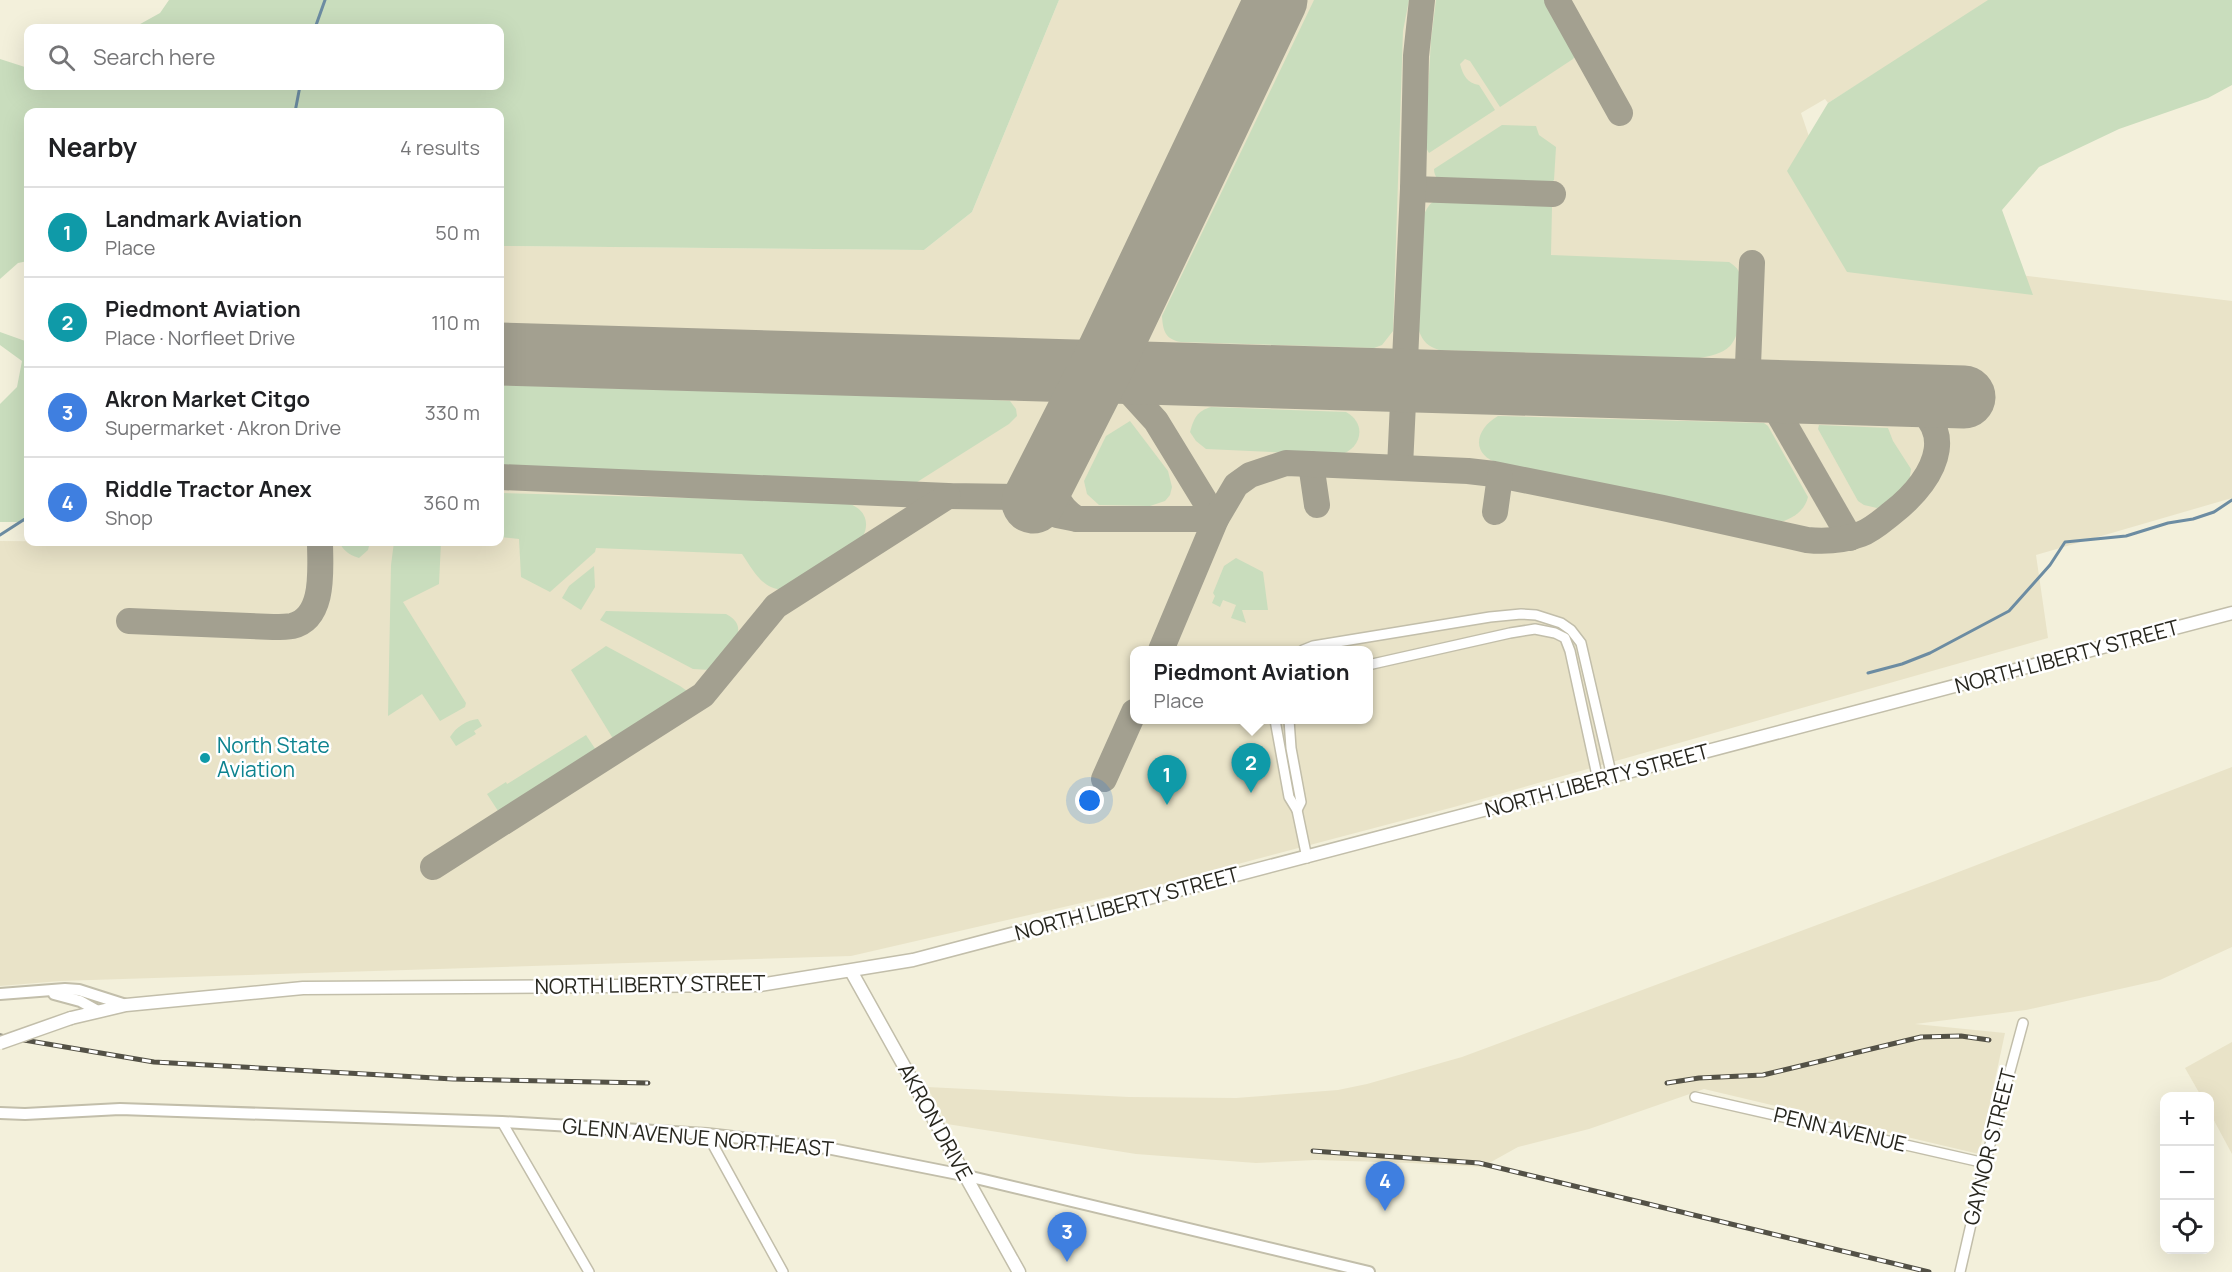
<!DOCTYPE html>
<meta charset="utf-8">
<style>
:root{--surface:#fff;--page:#f6f6f6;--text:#202124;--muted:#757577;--line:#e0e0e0;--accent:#2b8b63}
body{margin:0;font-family:Manrope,sans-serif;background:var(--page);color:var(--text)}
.controls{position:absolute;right:18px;bottom:18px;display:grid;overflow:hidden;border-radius:12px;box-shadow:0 6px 24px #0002}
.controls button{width:54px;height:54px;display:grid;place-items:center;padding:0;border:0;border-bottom:2px solid var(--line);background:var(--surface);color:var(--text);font:30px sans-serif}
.you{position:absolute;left:1090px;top:801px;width:21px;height:21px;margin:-15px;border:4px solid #fff;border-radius:50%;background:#1a73e8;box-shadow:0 0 0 9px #1a73e833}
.badge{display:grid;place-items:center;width:39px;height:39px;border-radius:50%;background:var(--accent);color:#fff;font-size:20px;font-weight:700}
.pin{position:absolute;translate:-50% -50px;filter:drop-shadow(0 2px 3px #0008)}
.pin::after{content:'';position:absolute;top:32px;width:21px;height:18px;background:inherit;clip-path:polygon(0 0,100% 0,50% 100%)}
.popup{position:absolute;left:1130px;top:646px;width:243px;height:78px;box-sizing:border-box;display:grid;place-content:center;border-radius:12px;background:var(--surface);filter:drop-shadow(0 2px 4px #0005);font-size:20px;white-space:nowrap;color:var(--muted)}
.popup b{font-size:22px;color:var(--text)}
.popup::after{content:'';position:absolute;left:50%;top:100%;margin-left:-12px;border:12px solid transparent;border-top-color:var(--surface)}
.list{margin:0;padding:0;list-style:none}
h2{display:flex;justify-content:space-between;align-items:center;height:78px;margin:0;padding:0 24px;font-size:26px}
h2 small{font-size:20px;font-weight:400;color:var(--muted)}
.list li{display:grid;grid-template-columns:39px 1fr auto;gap:18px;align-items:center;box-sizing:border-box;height:90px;padding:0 24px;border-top:2px solid var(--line)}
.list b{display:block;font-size:22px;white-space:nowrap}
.list p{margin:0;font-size:20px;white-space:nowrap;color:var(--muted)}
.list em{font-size:20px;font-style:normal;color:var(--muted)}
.icon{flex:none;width:33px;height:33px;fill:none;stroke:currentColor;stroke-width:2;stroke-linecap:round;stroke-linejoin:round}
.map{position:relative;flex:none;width:2232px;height:1272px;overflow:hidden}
.search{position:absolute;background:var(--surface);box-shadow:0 6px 24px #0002;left:24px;top:24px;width:480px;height:66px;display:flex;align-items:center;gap:15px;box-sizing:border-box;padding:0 21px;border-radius:12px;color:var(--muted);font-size:22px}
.panel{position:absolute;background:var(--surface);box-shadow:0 6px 24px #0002;left:24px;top:108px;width:480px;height:438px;border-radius:12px}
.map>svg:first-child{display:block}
</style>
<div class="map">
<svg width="2232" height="1272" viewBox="0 0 2232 1272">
<rect width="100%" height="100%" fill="#f3f0db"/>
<g fill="#e9e3c8" fill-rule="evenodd">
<path d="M1059 0H1992L1828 103 1825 99 1801 113 1849 254 2232 301V498L2036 555 2048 638 1454 807 1155 886 851 956 60 981 0 986V541L267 543 268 542H500V246L924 250 972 212ZM1134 650H1368V720H1134Z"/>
<polygon points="2232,767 2232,947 2160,980 2026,1010 1915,1024 2005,1033 1979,1154 1704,1089 1589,1129 1518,1147 1482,1167 1411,1163 1315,1160 1256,1163 1136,1154 947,1124 927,1087 1129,1097 1236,1098 1338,1090 1367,1084 1462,1057 1935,881"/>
<polygon points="2232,1042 2232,1154 2210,1113 2210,1096 2201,1096 2185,1068"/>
</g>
<g fill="#c9ddbd">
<polygon points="169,0 1059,0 972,212 924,250 500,246 500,112 28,112 28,261 18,263 0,279 0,59 28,68 28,86 500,86 500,28 133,28 160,13"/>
<path d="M1314 0H1409L1403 31 1393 331 1382 345 1374 348 1181 342C1165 339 1163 331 1162 316Z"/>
<path d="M1436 0H1548L1576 54 1573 59 1500 107 1470 61 1465 59 1460 64C1463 75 1467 83 1479 85L1495 110 1429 153 1425 146 1431 40Z"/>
<polygon points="1988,0 2232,0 2232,85 2208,98 2119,129 2039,167 2002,210 2033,295 1847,272 1787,171 1828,103"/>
<path d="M1502 125 1536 126 1539 135 1556 147 1554 180 1548 186 1446 183C1439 181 1434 177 1434 169Z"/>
<path d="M1451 198 1548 201 1552 207 1551 255 1729 262C1732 264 1737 267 1739 272 1747 288 1743 332 1730 346 1722 354 1710 356 1699 358L1439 350C1428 346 1423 342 1419 331L1424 215C1430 200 1436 199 1451 198Z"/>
<polygon points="0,332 28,342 28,522 0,522 0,404 17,387 22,361 0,345"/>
<polygon points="500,385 983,399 1010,401 1016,409 1017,416 1009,424 914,484 500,469"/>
<path d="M1211 407 1346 412C1368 424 1361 450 1339 455L1206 449 1196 441 1190 432C1194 418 1197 411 1211 407Z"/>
<path d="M1498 416 1764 423 1768 426 1808 497C1804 514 1786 523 1770 523L1499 463C1470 455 1475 429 1498 416Z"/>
<polygon points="1130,421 1168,471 1172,487 1170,495 1165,501 1150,506 1099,505 1087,494 1084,481 1106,436"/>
<polygon points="1819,425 1888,428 1893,441 1911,469 1909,483 1886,504 1877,508 1864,505 1858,501 1818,429"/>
<path d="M500 493 841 502C868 505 874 529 855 546L790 589C764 593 755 573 742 554L596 548 595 552 550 592 521 577 519 539 500 537Z"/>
<path d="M339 542H370L368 550 359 558C349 555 344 551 339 542Z"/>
<polygon points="394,542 441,542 439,584 403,602 466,703 465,707 440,721 422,694 388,716 391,565"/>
<polygon points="1236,558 1263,572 1268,610 1242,610 1246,623 1231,618 1236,605 1223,600 1220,607 1212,603 1215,596 1213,593 1224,566"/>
<polygon points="594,566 595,587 581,610 562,598 569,586"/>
<path d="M606 611 726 614C756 629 723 656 711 670L693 669 600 620Z"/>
<polygon points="606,646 680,686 687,691 687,695 620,739 612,737 571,670"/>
<path d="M478 719 482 726 474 731 476 734 456 746 450 737C456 727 467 720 478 719Z"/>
<polygon points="586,735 598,753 500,814 487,794 506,782 507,784"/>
</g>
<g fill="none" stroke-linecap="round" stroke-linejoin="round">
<g stroke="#6c8ca2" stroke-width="3">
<polyline points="315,28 325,0"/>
<polyline points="295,112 300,86"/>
<polyline points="0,535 28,517"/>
<polyline points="1868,673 1902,664 1930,653 2009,611 2050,565 2065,542 2126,536 2168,523 2193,519 2214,512 2232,500"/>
</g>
<g stroke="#a3a090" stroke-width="26">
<polyline points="1557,0 1620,113"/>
<polyline points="1413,189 1553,194"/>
<polyline points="1131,301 1125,344 1127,373 1141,398"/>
<polyline points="1099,372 1126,388 1156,421 1216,519 1161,650"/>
<polyline points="1747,391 1752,263"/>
<polyline points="1766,392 1850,538"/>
<path d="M1053 461C1053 487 1053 504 1077 519"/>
<polyline points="1311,464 1317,505"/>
<polyline points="1400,467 1413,189 1416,56 1422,0"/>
<path d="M500 477 948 496 1018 497 1057 515 1077 519H1216L1236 485 1250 475 1286 463 1311 464 1468 471 1494 474 1663 508 1807 540C1826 542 1842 541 1861 534 1872 530 1882 521 1892 513 1939 477 1964 420 1892 395"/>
<polyline points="1495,512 1500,476"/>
<path d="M129 621 273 627C279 627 287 627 292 626 326 618 320 567 320 542"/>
<polyline points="1104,779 1134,712"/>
<polyline points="433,867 703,695 776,606 948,496"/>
</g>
<g stroke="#a3a090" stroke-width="63">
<polyline points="500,354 1964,397"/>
<polyline points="1033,502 1099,372 1276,0"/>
</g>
<g stroke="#c2beaa" stroke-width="12">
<g id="minor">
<polyline points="1303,650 1313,646 1490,617 1521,614 1536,615 1561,623 1571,630 1581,643 1612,777"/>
<polyline points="1368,665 1510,633 1535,629 1555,633 1565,638 1570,651 1598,780"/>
<polyline points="1275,720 1289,797 1297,810 1307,858"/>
<polyline points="1289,720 1291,748 1301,802 1297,810"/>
<polyline points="1695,1097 1985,1163"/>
<polyline points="502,1122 589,1272"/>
<polyline points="707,1134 783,1272"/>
<polyline points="1960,1272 1985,1163 2023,1023"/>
</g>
</g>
<g stroke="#c2beaa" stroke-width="14">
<g id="tertiary">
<polyline points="0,994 65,989 79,990 126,1005"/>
<polyline points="54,994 80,1001 98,1011"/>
<polyline points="0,1113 25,1114 120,1109 502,1122 707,1134 827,1148 963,1175 1369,1272"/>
</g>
</g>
<g stroke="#c2beaa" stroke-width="15">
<g id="secondary">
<polyline points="851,971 1019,1272"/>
<polyline points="71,1018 126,1005 303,988 760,985 913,960 2232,613"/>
</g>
</g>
<use href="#minor" stroke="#fff" stroke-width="9"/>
<use href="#tertiary" stroke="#fff" stroke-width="10"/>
<use href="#secondary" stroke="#fff" stroke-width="12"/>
<g stroke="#535146" stroke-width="5">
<g id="rail">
<polyline points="0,1036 154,1062 453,1079 648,1083"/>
<polyline points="1667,1083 1699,1078 1763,1075 1921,1037 1961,1036 1989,1040"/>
<polyline points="1313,1151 1479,1163 1929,1272"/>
</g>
</g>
<use href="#rail" stroke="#fff" stroke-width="3" stroke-dasharray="9" stroke-linecap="butt"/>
<g stroke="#c2beaa" stroke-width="15" stroke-linecap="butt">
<polyline id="secondary-bridge" points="0,1043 71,1018"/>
</g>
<use href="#secondary-bridge" stroke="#fff" stroke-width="12"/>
</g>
<circle fill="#0f9aa8" stroke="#fff" stroke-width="2" cx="205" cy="758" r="6"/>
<g text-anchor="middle" stroke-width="5" stroke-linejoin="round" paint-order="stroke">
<g font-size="21" fill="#27261e" stroke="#fff">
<text transform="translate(2067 657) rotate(-15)" y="7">NORTH LIBERTY STREET</text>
<text transform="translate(1597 781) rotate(-15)" y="7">NORTH LIBERTY STREET</text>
<text transform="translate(1127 904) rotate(-15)" y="7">NORTH LIBERTY STREET</text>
<text transform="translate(650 985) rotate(-1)" y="7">NORTH LIBERTY STREET</text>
<text transform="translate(935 1122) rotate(61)" y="7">AKRON DRIVE</text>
<text transform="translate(1840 1130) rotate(13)" y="7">PENN AVENUE</text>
<text transform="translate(698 1138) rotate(5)" y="7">GLENN AVENUE NORTHEAST</text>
<text transform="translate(1990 1147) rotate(-76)" y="7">GAYNOR STREET</text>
</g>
<g font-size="21" fill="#0d838f" stroke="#fff" text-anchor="start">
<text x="217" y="753">North State<tspan x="217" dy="24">Aviation</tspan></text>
</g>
</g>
</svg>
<div class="controls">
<button>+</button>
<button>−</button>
<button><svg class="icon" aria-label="locate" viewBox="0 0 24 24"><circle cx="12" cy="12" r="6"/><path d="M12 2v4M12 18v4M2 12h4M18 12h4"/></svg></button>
</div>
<div class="you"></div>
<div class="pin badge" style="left:1167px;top:805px;background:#0f9aa8">1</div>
<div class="pin badge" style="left:1251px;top:793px;background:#0f9aa8">2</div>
<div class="popup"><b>Piedmont Aviation</b>Place</div>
<div class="pin badge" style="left:1067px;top:1262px;background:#3f7fe0">3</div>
<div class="pin badge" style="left:1385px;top:1211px;background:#3f7fe0">4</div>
<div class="search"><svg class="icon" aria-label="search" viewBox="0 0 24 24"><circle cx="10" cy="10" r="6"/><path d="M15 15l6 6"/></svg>Search here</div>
<section class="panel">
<h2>Nearby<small>4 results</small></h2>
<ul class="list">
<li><span class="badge" style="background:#0f9aa8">1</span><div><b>Landmark Aviation</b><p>Place</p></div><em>50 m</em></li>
<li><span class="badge" style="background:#0f9aa8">2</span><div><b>Piedmont Aviation</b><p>Place · Norfleet Drive</p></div><em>110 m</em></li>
<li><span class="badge" style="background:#3f7fe0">3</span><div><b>Akron Market Citgo</b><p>Supermarket · Akron Drive</p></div><em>330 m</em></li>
<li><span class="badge" style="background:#3f7fe0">4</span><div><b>Riddle Tractor Anex</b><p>Shop</p></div><em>360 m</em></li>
</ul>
</section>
</div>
